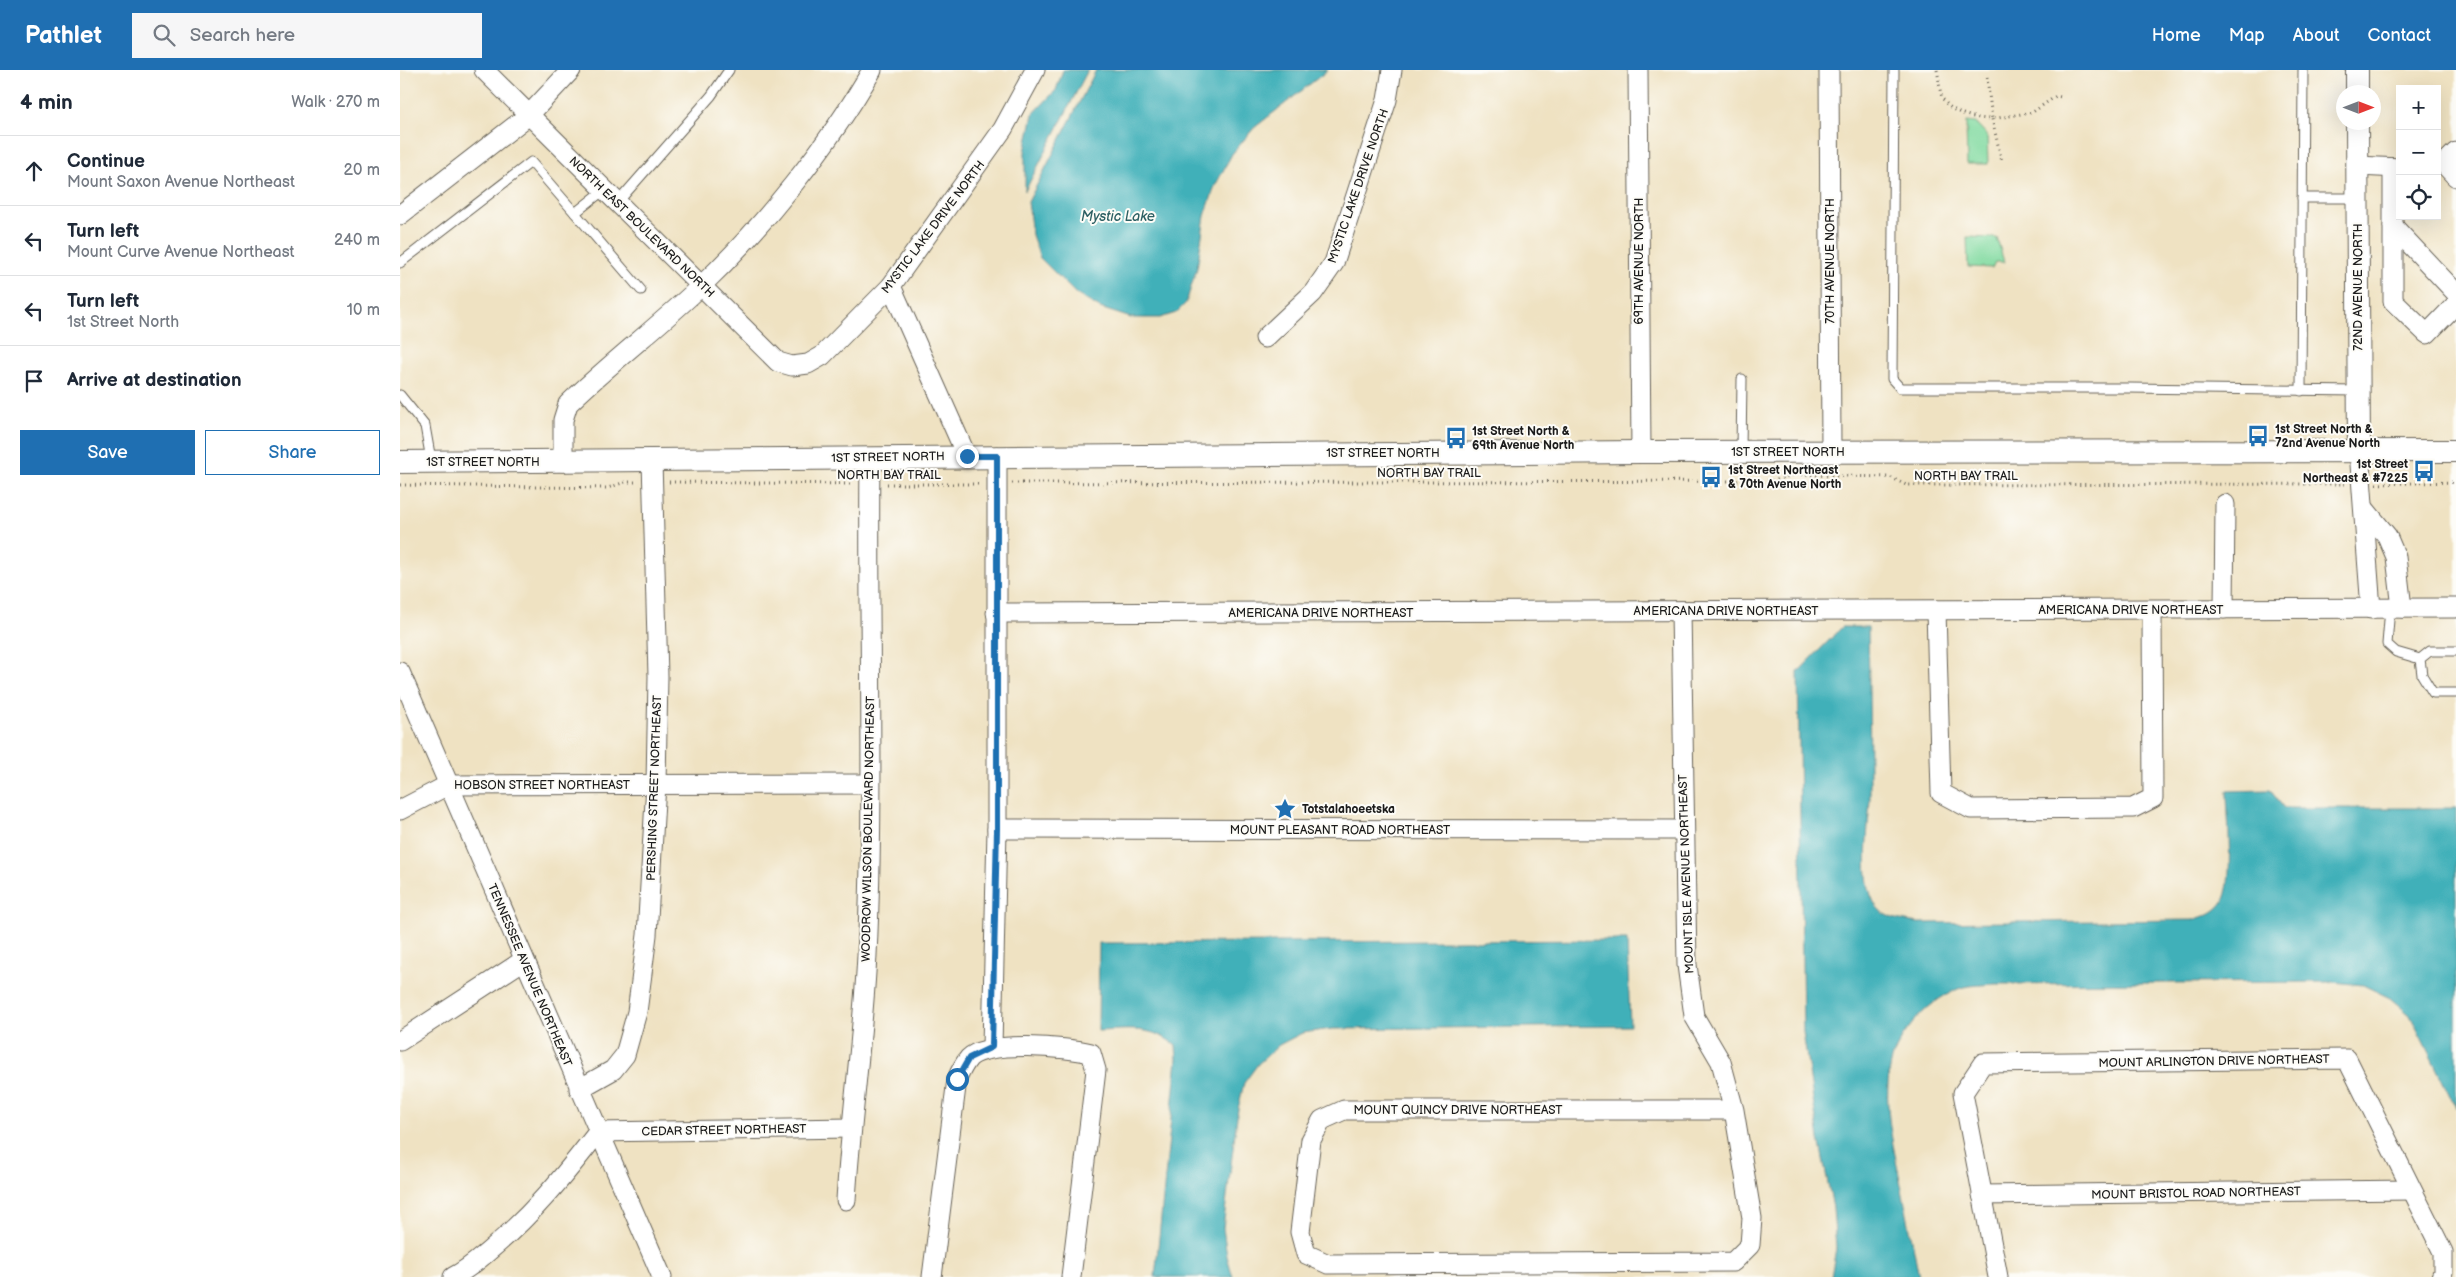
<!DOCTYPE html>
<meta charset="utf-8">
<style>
:root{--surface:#fff;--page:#f6f6f7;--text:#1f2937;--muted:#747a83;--line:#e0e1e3;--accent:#1f6fb2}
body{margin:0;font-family:"Balsamiq Sans",sans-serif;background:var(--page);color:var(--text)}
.controls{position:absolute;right:15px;top:15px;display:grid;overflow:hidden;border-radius:0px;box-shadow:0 5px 20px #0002}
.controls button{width:45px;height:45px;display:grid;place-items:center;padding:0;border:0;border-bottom:1px solid var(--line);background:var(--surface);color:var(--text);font:25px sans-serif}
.compass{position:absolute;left:1936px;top:15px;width:45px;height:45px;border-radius:50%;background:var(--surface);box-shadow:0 5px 20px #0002;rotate:90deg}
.stop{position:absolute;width:15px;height:15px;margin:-11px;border:4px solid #1f6fb2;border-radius:50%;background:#fff}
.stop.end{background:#1f6fb2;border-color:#fff;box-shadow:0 1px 5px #0008}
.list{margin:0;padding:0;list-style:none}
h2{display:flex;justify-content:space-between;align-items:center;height:65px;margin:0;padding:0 20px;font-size:21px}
h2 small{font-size:16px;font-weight:400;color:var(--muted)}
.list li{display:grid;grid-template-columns:32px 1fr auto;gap:15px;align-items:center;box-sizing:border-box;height:70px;padding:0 20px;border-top:1px solid var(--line)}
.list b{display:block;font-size:19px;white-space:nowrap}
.list p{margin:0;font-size:16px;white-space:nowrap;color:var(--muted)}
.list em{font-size:16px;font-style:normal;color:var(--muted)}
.actions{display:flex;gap:10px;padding:15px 20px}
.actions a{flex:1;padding:11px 0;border:1px solid var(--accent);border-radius:0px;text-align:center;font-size:18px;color:var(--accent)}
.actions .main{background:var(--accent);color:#fff}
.icon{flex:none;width:28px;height:28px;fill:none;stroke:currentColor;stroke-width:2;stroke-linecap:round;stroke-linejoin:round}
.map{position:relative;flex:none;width:2056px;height:1207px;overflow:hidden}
header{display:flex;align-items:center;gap:30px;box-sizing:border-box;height:70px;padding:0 25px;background:var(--accent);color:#fff}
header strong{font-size:24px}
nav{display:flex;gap:28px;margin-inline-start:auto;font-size:18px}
.search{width:350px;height:45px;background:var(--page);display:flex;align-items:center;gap:12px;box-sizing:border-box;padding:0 18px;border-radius:0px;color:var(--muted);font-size:19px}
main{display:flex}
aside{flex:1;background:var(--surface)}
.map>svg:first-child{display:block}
</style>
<header>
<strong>Pathlet</strong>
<div class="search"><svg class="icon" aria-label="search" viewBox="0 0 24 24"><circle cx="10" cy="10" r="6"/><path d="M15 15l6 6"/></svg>Search here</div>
<nav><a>Home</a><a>Map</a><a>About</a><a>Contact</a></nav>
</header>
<main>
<aside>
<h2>4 min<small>Walk · 270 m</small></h2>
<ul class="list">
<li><svg class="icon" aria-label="ahead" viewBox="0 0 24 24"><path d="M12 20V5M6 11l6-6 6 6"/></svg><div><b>Continue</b><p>Mount Saxon Avenue Northeast</p></div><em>20 m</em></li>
<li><svg class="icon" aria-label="left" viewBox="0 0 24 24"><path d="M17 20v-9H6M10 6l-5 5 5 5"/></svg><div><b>Turn left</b><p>Mount Curve Avenue Northeast</p></div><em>240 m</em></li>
<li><svg class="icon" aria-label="left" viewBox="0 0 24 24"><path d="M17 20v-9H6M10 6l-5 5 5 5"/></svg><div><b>Turn left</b><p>1st Street North</p></div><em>10 m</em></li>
<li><svg class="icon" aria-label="arrive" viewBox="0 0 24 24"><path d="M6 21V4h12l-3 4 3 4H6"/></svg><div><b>Arrive at destination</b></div></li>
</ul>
<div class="actions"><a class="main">Save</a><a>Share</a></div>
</aside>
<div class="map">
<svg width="2056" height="1207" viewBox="0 0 2056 1207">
<rect width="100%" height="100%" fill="#fdfcf7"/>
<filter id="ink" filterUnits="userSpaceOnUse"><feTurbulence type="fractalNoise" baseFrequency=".02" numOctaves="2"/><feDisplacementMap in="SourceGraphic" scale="10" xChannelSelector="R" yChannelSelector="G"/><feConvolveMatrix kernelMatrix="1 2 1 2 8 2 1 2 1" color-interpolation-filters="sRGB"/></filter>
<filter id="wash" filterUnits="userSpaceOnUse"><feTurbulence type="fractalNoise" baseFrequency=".0096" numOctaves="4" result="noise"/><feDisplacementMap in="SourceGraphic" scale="20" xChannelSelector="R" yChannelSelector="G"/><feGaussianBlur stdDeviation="1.12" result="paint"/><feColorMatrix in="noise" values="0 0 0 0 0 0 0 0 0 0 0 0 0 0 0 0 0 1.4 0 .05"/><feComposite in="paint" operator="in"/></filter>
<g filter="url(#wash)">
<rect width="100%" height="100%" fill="#efe2c2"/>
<g fill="#81daa0" stroke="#4e7b5e">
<polygon points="1566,52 1576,53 1587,65 1588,94 1567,94"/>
<polygon points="1567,167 1597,168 1604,192 1595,192 1592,198 1568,197"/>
</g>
<g fill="#40b0b9" stroke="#2e666a">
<polygon points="663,0 688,0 625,121 625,82 633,44 656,20"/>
<polygon points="696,0 928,0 854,58 832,84 815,116 805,146 797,198 786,233 776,243 760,248 731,248 700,238 676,224 640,188 632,165 628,132"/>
<path d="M1442 557H1468C1469 612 1470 668 1470 724 1470 754 1458 811 1477 837 1487 850 1502 850 1518 853L1793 850C1804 846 1815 843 1822 833 1835 813 1827 746 1827 721L1870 720 1884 738H2056V1038L2010 945 1990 928 1963 915 1933 912 1594 914C1584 915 1573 915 1564 917 1532 926 1495 965 1490 998 1483 1036 1493 1073 1500 1110 1507 1143 1513 1175 1519 1207H1431L1436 1178 1433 1138 1419 1069 1403 962 1398 602Z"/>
<path d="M1227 870 1230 956 932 959 902 963 879 975 858 994 844 1013 838 1039 823 1158 827 1186 833 1207H755L777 989 776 976C752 955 728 960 698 961L699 873Z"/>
</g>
</g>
<g filter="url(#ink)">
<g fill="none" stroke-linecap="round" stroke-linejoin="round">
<g stroke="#666156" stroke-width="11">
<g id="service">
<polyline points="1494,0 1492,309 1500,318 1729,318 1958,321"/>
<polyline points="1902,128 1957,128"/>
<polyline points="217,133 311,26 329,0"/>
<polyline points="175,143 241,220"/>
<polyline points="0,193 131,92 175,143 204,120"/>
<polyline points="1901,321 1903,0"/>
<polyline points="0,325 25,356 31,390"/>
<polyline points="1341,381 1342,309"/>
<polyline points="1990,538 1987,574 1996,582 2020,589"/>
<polyline points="2056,581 2030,581 2020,589 2022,605 2033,623 2056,623"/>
</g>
</g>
<g stroke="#666156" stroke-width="21">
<g id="minor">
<polyline points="84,0 378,292 392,296 408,294 422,286 491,216 603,59 635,0"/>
<polyline points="1238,0 1241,382"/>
<polyline points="1429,0 1431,381"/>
<polyline points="2056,82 2044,94 2056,107"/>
<polyline points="1957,96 2000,98"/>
<polyline points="1993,98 1993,231 2027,264 2056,234"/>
<polyline points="0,145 129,45 171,0"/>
<polyline points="1993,156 2056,223"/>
<polyline points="491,216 567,387"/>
<polyline points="865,268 913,223 934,193 987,30 992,0"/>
<polyline points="1959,381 1971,539"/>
<path d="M163 392V350L168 334C210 293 258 257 301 216 362 158 430 74 472 0"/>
<polyline points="1964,438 1987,466 1996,487 2002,538"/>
<polyline points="1824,539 1825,434"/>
<polyline points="1536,540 1541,723 1571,739 1733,738 1753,728 1752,540"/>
<polyline points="1281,541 1287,895 1294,946 1321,992 1334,1040 1352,1148 1350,1175 1333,1192 928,1194 906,1184 900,1162 911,1070 922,1050 944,1040 1334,1040"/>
<polyline points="596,543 2056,538"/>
<polyline points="0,602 262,1207"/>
<polyline points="0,740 48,715 470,714"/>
<polyline points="597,759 1284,760"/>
<polyline points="0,971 124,890"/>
<polyline points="592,977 597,759 597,386"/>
<polyline points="179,1019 213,1000 225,985 237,942 247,865 256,714 258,606 252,391"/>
<polyline points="1582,1125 2011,1120"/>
<path d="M446 1130C451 1048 463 967 467 885 475 720 468 553 470 388"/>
<path d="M53 1207C67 1200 78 1190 90 1180 133 1144 164 1106 198 1062L450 1058"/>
<path d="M532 1207 557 1009C560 1002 564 994 569 988 586 970 667 977 691 983L696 1000 671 1207"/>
<polyline points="1598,1207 1563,1023 1583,993 1947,989 2043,1182 2043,1202 2041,1207"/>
</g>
</g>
<g stroke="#666156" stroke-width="24">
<g id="tertiary">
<polyline points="1957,0 1957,22"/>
<polyline points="1957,52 1959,381"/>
<polyline points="0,392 1241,382 2056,381"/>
</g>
</g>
<g stroke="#666156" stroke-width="3" stroke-dasharray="1 4" stroke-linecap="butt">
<path d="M1537 0C1539 8 1539 16 1541 24 1546 43 1575 49 1592 49L1602 92"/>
<polyline points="1587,7 1592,49 1633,42 1656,26 1661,27"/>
<polyline points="269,412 453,414"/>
<polyline points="612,413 1372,411 1393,405 1490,407 1506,415 1945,414"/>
<polyline points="487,414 581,414"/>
<polyline points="1976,414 2056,412"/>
<polyline points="0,415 208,418 225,412 236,412"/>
</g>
<use href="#service" stroke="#fff" stroke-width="9"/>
<use href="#minor" stroke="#fff" stroke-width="19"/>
<use href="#tertiary" stroke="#fff" stroke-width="22"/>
</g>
</g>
<g fill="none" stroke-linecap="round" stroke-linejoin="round" filter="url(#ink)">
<polyline stroke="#1f6fb2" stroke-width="6" points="557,1009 569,988 592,977 597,759 597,386 567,386"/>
</g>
<defs>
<g id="bus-bare" transform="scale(1.725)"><path d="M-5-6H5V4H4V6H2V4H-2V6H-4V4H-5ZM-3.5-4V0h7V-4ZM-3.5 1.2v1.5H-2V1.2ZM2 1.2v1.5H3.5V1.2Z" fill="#1f6fb2" stroke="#fdfcf7" stroke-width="2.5" paint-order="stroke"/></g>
<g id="sight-bare" transform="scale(1.725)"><path d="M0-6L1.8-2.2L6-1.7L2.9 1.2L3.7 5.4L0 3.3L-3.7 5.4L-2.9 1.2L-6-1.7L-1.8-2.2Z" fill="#1f6fb2" stroke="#fdfcf7" stroke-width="2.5" paint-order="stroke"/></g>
</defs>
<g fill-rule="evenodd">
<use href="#bus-bare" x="1858" y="366"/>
<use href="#bus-bare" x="1056" y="368"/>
<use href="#bus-bare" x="2024" y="401"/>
<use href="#bus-bare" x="1311" y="407"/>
<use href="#sight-bare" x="885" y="739"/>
</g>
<g text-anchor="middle" stroke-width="4" stroke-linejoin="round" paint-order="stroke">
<g font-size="12" fill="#1c1c1c" stroke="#fdfcf7">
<text transform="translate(958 116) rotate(-71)" y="4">MYSTIC LAKE DRIVE NORTH</text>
<text transform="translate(242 157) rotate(44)" y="4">NORTH EAST BOULEVARD NORTH</text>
<text transform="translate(533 157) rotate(-53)" y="4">MYSTIC LAKE DRIVE NORTH</text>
<text transform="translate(1239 191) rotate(-90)" y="4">69TH AVENUE NORTH</text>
<text transform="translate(1430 191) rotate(-90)" y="4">70TH AVENUE NORTH</text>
<text transform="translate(1958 217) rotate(-90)" y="4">72ND AVENUE NORTH</text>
<text x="1388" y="386">1ST STREET NORTH</text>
<text x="983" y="387">1ST STREET NORTH</text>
<text transform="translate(488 387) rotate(-1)" y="4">1ST STREET NORTH</text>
<text x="83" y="396">1ST STREET NORTH</text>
<text x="1029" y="407">NORTH BAY TRAIL</text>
<text x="489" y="409">NORTH BAY TRAIL</text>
<text x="1566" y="410">NORTH BAY TRAIL</text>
<text x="1731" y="544">AMERICANA DRIVE NORTHEAST</text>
<text x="1326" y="545">AMERICANA DRIVE NORTHEAST</text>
<text x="921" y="547">AMERICANA DRIVE NORTHEAST</text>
<text x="142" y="719">HOBSON STREET NORTHEAST</text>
<text transform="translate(254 718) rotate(-88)" y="4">PERSHING STREET NORTHEAST</text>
<text transform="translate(468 759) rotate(-89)" y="4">WOODROW WILSON BOULEVARD NORTHEAST</text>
<text x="940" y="764">MOUNT PLEASANT ROAD NORTHEAST</text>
<text transform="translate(1286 804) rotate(-92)" y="4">MOUNT ISLE AVENUE NORTHEAST</text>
<text transform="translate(130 905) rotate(67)" y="4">TENNESSEE AVENUE NORTHEAST</text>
<text transform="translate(1814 991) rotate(-1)" y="4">MOUNT ARLINGTON DRIVE NORTHEAST</text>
<text x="1058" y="1044">MOUNT QUINCY DRIVE NORTHEAST</text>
<text transform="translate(324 1060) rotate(-1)" y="4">CEDAR STREET NORTHEAST</text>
<text transform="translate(1796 1123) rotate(-1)" y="4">MOUNT BRISTOL ROAD NORTHEAST</text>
</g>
<g font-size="12" font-weight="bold" fill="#1c1c1c" stroke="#fdfcf7" text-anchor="start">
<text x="1875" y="363">1st Street North &amp;<tspan x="1875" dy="14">72nd Avenue North</tspan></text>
<text x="1072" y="365">1st Street North &amp;<tspan x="1072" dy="14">69th Avenue North</tspan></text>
<text x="2008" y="398" text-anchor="end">1st Street<tspan x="2008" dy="14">Northeast &amp; #7225</tspan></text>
<text x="1328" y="404">1st Street Northeast<tspan x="1328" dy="14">&amp; 70th Avenue North</tspan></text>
<text x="902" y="743">Totstalahoeetska</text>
</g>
<g font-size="14" font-style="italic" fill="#2c5f63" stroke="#fdfcf7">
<text x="718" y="151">Mystic Lake</text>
</g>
</g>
</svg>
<div class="controls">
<button>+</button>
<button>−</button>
<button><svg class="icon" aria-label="locate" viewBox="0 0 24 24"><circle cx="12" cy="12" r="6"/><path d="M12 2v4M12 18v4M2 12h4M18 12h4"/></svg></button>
</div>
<svg class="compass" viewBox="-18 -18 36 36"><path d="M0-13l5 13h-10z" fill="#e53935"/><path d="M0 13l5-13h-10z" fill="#747a83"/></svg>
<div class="stop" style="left:557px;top:1009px"></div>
<div class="stop end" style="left:567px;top:386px"></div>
</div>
</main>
